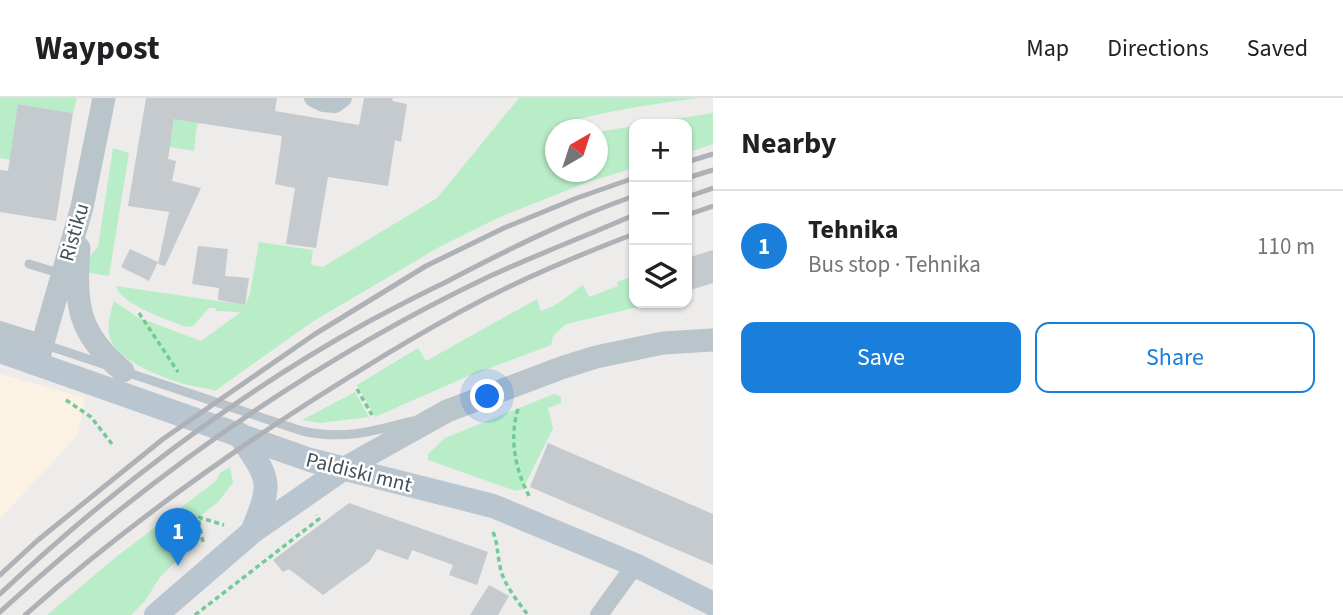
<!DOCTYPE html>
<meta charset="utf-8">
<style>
:root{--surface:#fff;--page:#f6f6f6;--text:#202124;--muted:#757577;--line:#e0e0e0;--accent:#1a7fda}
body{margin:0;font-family:"Source Sans 3",sans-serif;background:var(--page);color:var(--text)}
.controls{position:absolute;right:21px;top:21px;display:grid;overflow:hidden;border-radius:14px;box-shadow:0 2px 5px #0004}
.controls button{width:63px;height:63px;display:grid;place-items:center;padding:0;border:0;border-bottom:2px solid var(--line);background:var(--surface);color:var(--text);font:35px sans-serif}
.compass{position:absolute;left:545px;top:21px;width:63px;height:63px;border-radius:50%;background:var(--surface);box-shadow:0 2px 5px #0004;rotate:39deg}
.you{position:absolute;left:488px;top:299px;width:24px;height:24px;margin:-18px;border:5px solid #fff;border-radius:50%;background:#1a73e8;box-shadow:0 0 0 10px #1a73e833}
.badge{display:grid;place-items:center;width:46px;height:46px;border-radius:50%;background:var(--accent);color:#fff;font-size:23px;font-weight:700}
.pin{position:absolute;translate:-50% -58px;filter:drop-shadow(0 2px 4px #0008)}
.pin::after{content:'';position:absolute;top:37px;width:24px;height:21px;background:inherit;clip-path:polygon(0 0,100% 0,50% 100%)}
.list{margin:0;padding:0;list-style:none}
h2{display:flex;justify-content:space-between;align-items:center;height:91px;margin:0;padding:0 28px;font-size:30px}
h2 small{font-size:23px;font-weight:400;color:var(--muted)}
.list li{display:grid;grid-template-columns:46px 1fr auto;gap:21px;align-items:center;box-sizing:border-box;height:112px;padding:0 28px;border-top:2px solid var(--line)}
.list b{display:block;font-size:26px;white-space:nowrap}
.list p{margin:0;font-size:23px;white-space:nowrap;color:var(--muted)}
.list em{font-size:23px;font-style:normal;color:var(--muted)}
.actions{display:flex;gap:14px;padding:21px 28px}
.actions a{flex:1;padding:16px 0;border:2px solid var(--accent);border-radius:14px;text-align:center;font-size:24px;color:var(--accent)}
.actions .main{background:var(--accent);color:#fff}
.icon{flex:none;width:38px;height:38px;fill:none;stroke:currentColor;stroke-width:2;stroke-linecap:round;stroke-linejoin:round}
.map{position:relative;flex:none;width:713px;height:517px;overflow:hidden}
header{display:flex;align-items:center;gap:42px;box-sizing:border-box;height:98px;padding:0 35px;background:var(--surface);border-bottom:2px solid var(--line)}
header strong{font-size:33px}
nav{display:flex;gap:38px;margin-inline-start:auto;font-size:24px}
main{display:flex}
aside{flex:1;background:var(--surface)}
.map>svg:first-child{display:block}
</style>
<header>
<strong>Waypost</strong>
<nav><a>Map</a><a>Directions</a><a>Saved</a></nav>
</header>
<main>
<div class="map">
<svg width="713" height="517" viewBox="0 0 713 517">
<rect width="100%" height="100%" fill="#eeebeb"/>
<polygon fill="#fbf2e3" points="0,276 85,300 77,338 0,421"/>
<g fill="#b8edc8">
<polygon points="0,0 77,0 73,15 19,6 63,70 0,60"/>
<path d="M519 0H698C649 7 599 13 553 29L555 42 556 74H598V34L634 28V70L588 84 502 118 441 148 312 224 215 293C206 290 197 289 188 287 166 281 118 264 110 240 106 228 111 214 114 203L137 219 201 243 241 214 216 213 215 210H209L193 228 186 229C169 222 121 207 116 188L245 207 250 196 259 144 313 152 311 167 323 169 437 100Z"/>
<polygon points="175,13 202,25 197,26 194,53 139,44 172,37"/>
<polygon points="713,15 713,46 687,55 687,26 642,26"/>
<polygon points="113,50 129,55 109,178 86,174 88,160 98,149"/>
<path d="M634 178V205L651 206 566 226 553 238 551 247 466 279 375 319 357 287 418 250 426 263 537 201 541 213C558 208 568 197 583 187L589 199 618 188 617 184Z"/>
<polygon points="355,294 369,319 320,325 302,322"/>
<polygon points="554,296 561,299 561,305 548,310 553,330 523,391 516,393 428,362 428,356 445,340"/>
<polygon points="230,369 233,385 217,405 196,421 198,442 160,479 145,503 131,517 47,517 116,459 216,383 220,375"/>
</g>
<g fill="#c5cacf">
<polygon points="146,0 277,0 275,13 359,27 364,0 393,0 392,3 407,6 401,44 395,42 388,88 328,79 316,150 286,146 295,90 275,86 282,38 174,21 168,61 176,63 172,83 201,90 165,168 158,166 169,114 128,108"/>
<polygon points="18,6 73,15 56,123 0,114 0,72 8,73"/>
<polygon points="198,148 228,151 225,178 249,180 245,207 218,202 219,190 192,186"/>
<polygon points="130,151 158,164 149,183 121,169"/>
<polygon points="713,152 713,185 687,193 687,160"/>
<polygon points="548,345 713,416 713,467 530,389"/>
<polygon points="349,405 488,454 477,487 449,477 453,467 412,452 408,462 377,451 370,463 323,497 289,471 283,474 273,462"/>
<polygon points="489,487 509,498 498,517 470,517"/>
</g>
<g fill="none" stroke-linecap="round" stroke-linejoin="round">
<g stroke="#71cb96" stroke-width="3.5" stroke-dasharray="5 3.5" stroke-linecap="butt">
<polyline points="139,215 178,274"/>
<polyline points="357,291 372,317"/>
<polyline points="66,302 91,319 112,346"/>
<path d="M518 311C509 340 515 371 529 398"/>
<path d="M493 434C498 446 497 455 500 468 502 484 518 504 528 517"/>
<polyline points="203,444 198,419 224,427"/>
<polyline points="195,517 319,421 316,417"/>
</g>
<g stroke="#b9c5cb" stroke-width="9">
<polyline points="29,166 62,176"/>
<polyline points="43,246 106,267"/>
<path d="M123 273 302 333C344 342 371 334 412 323"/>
</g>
<g stroke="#b9c5cb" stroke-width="18">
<polyline points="313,0 323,5 335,6 343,0"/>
<polyline points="0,232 41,245"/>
<polyline points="599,517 635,467"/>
</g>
<g stroke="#b9c5cb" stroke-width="23">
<path d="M79 150C75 207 77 235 123 273"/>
<polyline points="37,265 82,109 104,0"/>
<polyline points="343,371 447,313 561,270 596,259 663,245 713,242"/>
</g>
<g stroke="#b9c6d0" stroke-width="24">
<polyline points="0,253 310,362 493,408 635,467 713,506"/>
<path d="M239 336C269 382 274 381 252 434"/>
<polyline points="156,517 252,434 343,371"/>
</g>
<g stroke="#aeb2b6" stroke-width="5">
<polyline points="687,64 713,56"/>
<polyline points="687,80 713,72"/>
<polyline points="687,99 713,90"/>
<polyline points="687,117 713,108"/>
<polyline points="0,477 38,442 163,341 315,236 426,168 504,130 577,100 634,80"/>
<path d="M0 496C107 395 237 296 366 225 392 211 419 197 446 184 507 152 569 121 634 98"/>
<path d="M0 514C147 380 308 265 488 179 536 157 586 138 634 117"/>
<path d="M25 517C113 439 206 371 305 307 374 263 443 220 517 185 555 167 595 151 634 136"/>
</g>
</g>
<g text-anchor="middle" stroke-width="5" stroke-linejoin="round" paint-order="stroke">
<g font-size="21" fill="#445158" stroke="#fff">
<text transform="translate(74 134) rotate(-74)" y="7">Ristiku</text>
<text transform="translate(359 374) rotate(14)" y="7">Paldiski mnt</text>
</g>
</g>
</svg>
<div class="controls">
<button>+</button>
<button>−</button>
<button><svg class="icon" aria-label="layers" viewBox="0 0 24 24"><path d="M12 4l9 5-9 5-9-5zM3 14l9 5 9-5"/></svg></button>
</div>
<svg class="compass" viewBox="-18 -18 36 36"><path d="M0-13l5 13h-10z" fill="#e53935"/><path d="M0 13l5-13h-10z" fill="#757577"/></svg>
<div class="you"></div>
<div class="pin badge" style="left:178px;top:468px">1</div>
</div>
<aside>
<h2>Nearby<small></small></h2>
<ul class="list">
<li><span class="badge">1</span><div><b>Tehnika</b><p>Bus stop · Tehnika</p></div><em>110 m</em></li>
</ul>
<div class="actions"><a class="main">Save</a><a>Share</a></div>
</aside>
</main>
